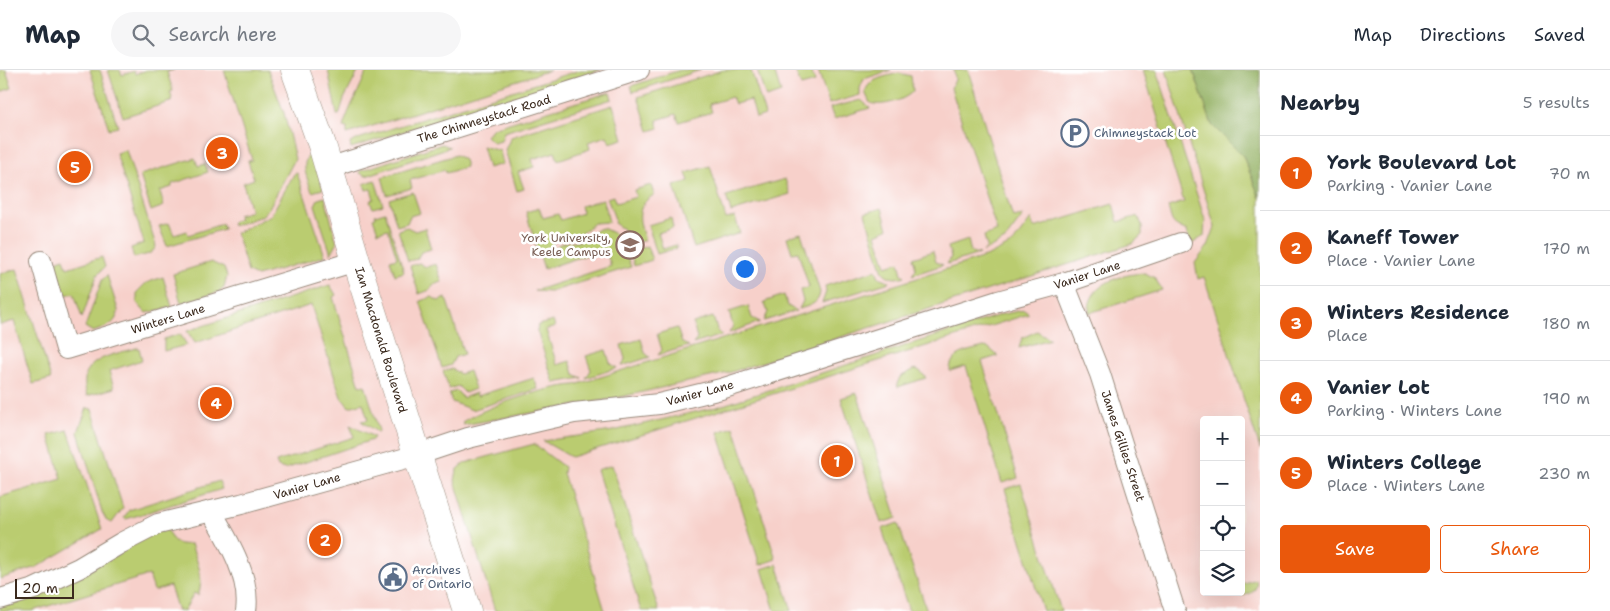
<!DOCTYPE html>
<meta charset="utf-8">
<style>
:root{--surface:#fff;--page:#f6f6f7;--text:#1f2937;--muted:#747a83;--line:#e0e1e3;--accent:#ea580c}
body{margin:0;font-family:"Shantell Sans",sans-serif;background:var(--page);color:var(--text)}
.controls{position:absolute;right:15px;bottom:15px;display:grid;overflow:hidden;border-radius:5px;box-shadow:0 5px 20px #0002}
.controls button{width:45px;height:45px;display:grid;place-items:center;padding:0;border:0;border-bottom:1px solid var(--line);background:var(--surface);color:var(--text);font:25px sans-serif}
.scale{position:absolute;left:15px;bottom:12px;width:59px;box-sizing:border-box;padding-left:5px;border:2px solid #3b2a1e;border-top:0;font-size:14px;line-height:18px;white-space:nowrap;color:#3b2a1e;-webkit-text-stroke:4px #fff;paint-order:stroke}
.you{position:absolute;left:744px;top:198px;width:18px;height:18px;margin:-12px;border:4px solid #fff;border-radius:50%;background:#1a73e8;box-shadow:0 0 0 8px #1a73e833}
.badge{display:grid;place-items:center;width:32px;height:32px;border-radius:50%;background:var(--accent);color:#fff;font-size:16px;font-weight:700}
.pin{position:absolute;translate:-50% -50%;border:2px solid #fff;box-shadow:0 1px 5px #0006}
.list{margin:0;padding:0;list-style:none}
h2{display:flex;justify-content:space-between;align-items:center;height:65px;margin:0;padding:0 20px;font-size:21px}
h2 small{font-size:16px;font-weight:400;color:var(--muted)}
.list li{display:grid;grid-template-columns:32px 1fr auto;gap:15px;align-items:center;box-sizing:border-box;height:75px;padding:0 20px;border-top:1px solid var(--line)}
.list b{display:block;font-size:19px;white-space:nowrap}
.list p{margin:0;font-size:16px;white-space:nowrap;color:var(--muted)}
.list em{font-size:16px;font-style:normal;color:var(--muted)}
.actions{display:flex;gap:10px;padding:15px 20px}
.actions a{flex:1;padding:11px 0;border:1px solid var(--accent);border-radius:5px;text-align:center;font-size:18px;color:var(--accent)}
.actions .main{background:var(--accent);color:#fff}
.icon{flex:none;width:28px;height:28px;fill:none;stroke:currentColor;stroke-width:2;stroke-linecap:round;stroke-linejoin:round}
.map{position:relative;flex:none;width:1260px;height:541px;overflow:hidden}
header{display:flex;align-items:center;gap:30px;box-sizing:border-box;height:70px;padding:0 25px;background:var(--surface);border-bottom:1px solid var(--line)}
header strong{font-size:24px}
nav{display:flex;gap:28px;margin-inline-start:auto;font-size:18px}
.search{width:350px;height:45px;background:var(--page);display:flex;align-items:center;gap:12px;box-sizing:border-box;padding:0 18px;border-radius:28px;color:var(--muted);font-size:19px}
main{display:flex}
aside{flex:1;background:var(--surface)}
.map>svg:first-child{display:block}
</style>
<header>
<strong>Map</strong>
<div class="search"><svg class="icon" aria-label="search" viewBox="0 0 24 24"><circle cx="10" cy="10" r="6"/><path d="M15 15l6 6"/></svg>Search here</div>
<nav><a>Map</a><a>Directions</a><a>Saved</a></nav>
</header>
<main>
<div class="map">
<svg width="1260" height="541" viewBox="0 0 1260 541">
<rect width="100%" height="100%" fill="#fff"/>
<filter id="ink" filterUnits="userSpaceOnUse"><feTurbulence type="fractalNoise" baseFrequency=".02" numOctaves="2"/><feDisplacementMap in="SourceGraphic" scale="10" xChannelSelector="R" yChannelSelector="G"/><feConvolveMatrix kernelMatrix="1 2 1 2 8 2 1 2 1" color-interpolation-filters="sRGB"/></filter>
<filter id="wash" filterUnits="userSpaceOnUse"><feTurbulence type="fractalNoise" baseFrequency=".0096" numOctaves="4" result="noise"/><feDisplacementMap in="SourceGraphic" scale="20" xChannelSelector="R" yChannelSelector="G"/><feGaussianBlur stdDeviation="1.12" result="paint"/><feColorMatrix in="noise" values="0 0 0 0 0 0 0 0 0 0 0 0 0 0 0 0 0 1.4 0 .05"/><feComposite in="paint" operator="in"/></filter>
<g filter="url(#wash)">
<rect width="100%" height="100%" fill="#f9ecdc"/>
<path fill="#f7d0ca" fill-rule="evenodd" d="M0 0H1260V541H0ZM1204 350H1241V522H1204Z"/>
<g fill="#bacc6f" stroke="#7a7b46">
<polygon points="0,0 6,0 12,18 0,22"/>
<polygon points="90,0 100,0 118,57 109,59"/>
<polygon points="108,0 120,0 122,5 134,1 135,4 147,0 174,0 167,2 173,21 170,22 173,31 123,47"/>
<polygon points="224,0 268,0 284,43 295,89 269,138 262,146 233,156 232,152 239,149 238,145 251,141 243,113 254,109 248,91 252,90"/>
<polygon points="328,0 359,0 344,29 339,45 337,45"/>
<path d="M367 0H550L347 64V58L343 57C349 37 360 20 367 0Z"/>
<polygon points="580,0 601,0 351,78 350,73 361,68"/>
<polygon points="680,0 701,0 633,22 631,16"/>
<polygon points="723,0 751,0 765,45 756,48 751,30 735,34 732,27 709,34 712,42 679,52 676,44 657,50 659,58 649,61 638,27"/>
<polygon points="757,0 774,0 781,23 766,28"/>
<polygon points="795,0 811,0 815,12 801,16"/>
<polygon points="818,0 891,0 864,9 860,18 860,25 829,34"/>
<polygon points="954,0 968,0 1013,148 1023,146 1005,170 983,182 987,177 984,166 997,161 951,18 955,10"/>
<path d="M1143 0H1157L1205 150 1204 166 1190 175 1187 161C1171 153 1173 155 1168 137L1184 132Z"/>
<polygon points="1166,0 1193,0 1212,55 1243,86 1260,128 1260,379 1208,219 1204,207 1198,209 1195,193 1208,176 1215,157"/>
<path d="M899 3 911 6 913 21C904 31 882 37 870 33L865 22C869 8 885 7 899 3Z"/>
<polygon points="610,22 612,29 504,62 501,71 493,73 486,66 493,58"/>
<polygon points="861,30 870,38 834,49 830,38"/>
<polygon points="613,35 623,69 610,73 607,66 588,72 590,79 558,90 555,82 532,89 534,97 518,102 524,119 517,121 505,80 511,67"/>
<polygon points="442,74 450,77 366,106 360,103 360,101"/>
<polygon points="482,76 500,81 503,94 488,98"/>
<polygon points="126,80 156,176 155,179 149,184 134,188 131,178 144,173 116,83"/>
<path d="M312 83 323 119 312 122C308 109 298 92 312 83Z"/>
<polygon points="456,85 464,90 466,97 446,103 445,100 410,110 412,118 387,125 382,107"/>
<polygon points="195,88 198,96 205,94 208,102 172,114 172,117 160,121 164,136 151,141 140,105"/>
<polygon points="710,96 726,149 735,147 740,163 694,178 674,116 689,111 686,103"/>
<polygon points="297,103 325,186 257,206 248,202 236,163 271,145 294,104"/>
<polygon points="785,109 790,124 731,142 726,126"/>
<polygon points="375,110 383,135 373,138 370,131 374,129 371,119 366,120 364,114"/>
<path d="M651 115 654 125C634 136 639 152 645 170L631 174 623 159 614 153 615 149 607 128 613 126 616 133 636 127 634 120Z"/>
<polygon points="413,122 420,143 410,146 407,153 397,156 389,129"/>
<polygon points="325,127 337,173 331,184 315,135 318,129"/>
<polygon points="603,129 609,152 594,153 578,166 559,167 548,180 538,182 526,142 539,138 543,148 558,144 561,150 582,143 581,136"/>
<path d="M1113 134 1118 152 1138 146 1142 155V165L1132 174 728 303 611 329 463 355 462 352C487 336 545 317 575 315L988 186 1013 173 1031 149 1034 158Z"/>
<path d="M882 138 888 159 876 164 886 196 899 192 902 204 905 206C896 209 890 209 883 202L865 143Z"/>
<polygon points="385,142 404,202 395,205 390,190 397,188 388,159 378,162 373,148 376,147 375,145"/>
<polygon points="671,148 673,158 658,163 663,179 676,175 677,178 657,184 648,155"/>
<polygon points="169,153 174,165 187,161 188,165 222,154 224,159 167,176 159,156"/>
<polygon points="407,157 415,161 425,158 431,179 421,182 417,189 408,191 398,160"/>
<path d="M603 158 619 166 631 197 550 222 534 221 611 196 605 179 544 199 540 186 553 182C561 167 569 175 583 170 591 166 593 159 603 158Z"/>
<path d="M801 163 820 222C819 234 809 236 799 239L803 231 800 220 809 217 798 182 792 183 787 167Z"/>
<polygon points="968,170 971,182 979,184 947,194 951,187 948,177"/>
<polygon points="647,176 652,190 634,196 631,184 634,180"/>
<polygon points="933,181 936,192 943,195 912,205 916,199 913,188"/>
<polygon points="102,187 105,197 97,205 82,248 74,223 66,225 55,196 58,190 64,188 67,198"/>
<polygon points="211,192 224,198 227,206 224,218 219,222 181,233 173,204"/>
<polygon points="419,193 426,197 436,194 442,212 433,215 430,220 419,224 410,196"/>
<polygon points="17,199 51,309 33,314 14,251 0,255 0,204"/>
<polygon points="876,200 879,207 890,212 822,233 826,222 825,216"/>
<path d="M1145 203 1155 208 1162 220 1089 243C1087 214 1121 204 1145 203Z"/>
<path d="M107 205 118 240C117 255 106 257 93 262L85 257 102 210Z"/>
<polygon points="163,207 172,237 146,243 137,233 137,222 146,213"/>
<polygon points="330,215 336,225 333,227 360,316 365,315 379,361 377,362 361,351 368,350 363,333 349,337 341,327 311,235 195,273 187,261"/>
<polygon points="784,225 788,236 796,241 764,251 768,242 764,232"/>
<polygon points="432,227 438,231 446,228 464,284 455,287 451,295 442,298 420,231"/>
<polygon points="748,236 752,248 760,252 729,263 733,256 729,242"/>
<polygon points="1024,240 1029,244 571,387 543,371 613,361 717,337 1003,244"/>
<polygon points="713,247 718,262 723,265 693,274 697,269 693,253"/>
<polygon points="553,251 555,257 546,260 557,295 570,291 574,304 582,308 554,313 537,261 538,255"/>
<polygon points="677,258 682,273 689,276 658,285 662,280 657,264"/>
<polygon points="1037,261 1050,269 1019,278 1022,268"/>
<polygon points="180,264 187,275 164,281 164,269"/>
<polygon points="641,269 645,283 650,287 622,296 625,289 621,275"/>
<path d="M984 277 989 278 998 286 982 291 1018 408 1002 413 966 296 950 301C950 282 970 281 984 277Z"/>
<path d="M136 278H139L142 290 109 301 114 318 87 326C76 289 109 286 136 278Z"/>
<polygon points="606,280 610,293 617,298 586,308 591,300 586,286"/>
<polygon points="452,299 460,304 469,301 475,319 465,323 458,316 449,319 443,301"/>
<polygon points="915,299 920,301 926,308 898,317 897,314 900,307"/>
<polygon points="534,308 538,319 472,340 452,332 449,323 457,321 463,328 476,323 477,326"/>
<polygon points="857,323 897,448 881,453 841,328"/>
<polygon points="87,338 92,339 123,438 112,453 107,451 102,442 78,362"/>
<polygon points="350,355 374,367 372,370 285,399 278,397 276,392 354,367"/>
<polygon points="734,357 776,489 760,495 718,362"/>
<polygon points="68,360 102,459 37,497 0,509 0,427 62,409 49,365"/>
<polygon points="534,374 564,397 563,403 605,541 495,541 455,411 457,400 465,393"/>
<polygon points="612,395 659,541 641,541 597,400"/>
<polygon points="219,411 222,419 126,449 124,448 129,440"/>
<polygon points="1021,414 1061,541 1043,541 1005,419"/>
<polygon points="898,453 927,541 909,541 882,459"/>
<path d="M167 457C171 471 176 476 191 474 197 492 205 507 198 525L194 523 184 541H178L170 516 154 521 149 505 32 541H0V535Z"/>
<polygon points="777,494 792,541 775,541 762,499"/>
<path d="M1256 509C1260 525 1241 529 1230 522H1241V514Z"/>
</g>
<polygon fill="#93b062" stroke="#676d40" points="1193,0 1260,0 1260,128 1243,86 1212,55"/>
</g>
<g filter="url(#ink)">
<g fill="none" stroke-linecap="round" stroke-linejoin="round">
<g stroke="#9a8b7d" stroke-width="22">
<g id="street">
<polyline points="328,98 639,0"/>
<polyline points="41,191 66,279 356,191"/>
<polyline points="1064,213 1100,304 1175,541"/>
<path d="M211 441C228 470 251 507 246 541"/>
<polyline points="0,529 34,519 79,498 121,473 158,454 241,434 417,385 468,368 539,351 574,343 659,334 721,319 998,231 1064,213 1181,173"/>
</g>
</g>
<g stroke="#9a8b7d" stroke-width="29">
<polyline id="secondary" points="295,0 322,75 356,191 467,541"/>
</g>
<use href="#street" stroke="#fff" stroke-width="20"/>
<use href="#secondary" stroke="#fff" stroke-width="28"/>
</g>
</g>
<defs>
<g id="parking-ring" transform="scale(1.4375)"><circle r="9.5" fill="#fff" stroke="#5c6f8a" stroke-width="1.5"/><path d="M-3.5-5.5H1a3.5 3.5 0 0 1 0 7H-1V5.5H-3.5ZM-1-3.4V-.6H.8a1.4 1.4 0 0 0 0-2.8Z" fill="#5c6f8a"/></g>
<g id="university-ring" transform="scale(1.4375)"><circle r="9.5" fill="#fff" stroke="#8d6e63" stroke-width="1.5"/><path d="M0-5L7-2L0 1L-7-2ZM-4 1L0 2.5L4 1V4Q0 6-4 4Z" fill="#8d6e63"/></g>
<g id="civic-ring" transform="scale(1.4375)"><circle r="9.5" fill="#fff" stroke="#5c6f8a" stroke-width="1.5"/><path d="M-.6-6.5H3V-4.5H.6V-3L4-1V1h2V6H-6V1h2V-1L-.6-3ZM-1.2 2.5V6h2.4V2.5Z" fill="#5c6f8a"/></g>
</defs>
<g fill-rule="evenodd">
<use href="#parking-ring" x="1075" y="63"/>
<use href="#university-ring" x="630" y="175"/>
<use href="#civic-ring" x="393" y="507"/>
</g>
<g text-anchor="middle" stroke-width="5" stroke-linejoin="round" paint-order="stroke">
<g font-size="12" fill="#3b2a1e" stroke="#fff">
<text transform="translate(484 49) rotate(-17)" y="4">The Chimneystack Road</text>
<text transform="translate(1087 205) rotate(-18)" y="4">Vanier Lane</text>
<text transform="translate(168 249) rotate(-17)" y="4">Winters Lane</text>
<text transform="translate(381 270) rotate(73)" y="4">Ian Macdonald Boulevard</text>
<text transform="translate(700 323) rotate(-15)" y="4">Vanier Lane</text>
<text transform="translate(1123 376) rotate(72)" y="4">James Gillies Street</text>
<text transform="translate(307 416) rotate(-16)" y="4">Vanier Lane</text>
</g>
<g font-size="12" fill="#4e5e75" stroke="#fff" text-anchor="start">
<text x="1094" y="67">Chimneystack Lot</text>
<text x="412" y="504">Archives<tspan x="412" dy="14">of Ontario</tspan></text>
</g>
<g font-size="12" fill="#785e54" stroke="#fff" text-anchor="end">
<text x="611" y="172">York University,<tspan x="611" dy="14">Keele Campus</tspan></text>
</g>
</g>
</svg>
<div class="controls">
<button>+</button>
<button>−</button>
<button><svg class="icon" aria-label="locate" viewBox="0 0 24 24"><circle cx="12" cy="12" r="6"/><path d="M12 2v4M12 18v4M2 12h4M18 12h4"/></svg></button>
<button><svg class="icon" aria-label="layers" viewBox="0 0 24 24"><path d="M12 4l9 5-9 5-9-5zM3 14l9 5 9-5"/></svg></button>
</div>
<div class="scale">20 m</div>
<div class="you"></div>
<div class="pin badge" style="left:837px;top:391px">1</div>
<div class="pin badge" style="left:325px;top:470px">2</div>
<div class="pin badge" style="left:222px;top:83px">3</div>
<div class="pin badge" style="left:216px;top:333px">4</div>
<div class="pin badge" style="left:75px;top:97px">5</div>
</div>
<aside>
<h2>Nearby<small>5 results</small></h2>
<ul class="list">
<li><span class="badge">1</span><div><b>York Boulevard Lot</b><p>Parking · Vanier Lane</p></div><em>70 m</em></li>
<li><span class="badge">2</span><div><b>Kaneff Tower</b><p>Place · Vanier Lane</p></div><em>170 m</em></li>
<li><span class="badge">3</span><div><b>Winters Residence</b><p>Place</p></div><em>180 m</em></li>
<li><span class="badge">4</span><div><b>Vanier Lot</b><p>Parking · Winters Lane</p></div><em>190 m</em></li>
<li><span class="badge">5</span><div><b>Winters College</b><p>Place · Winters Lane</p></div><em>230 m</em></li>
</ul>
<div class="actions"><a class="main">Save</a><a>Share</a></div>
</aside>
</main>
